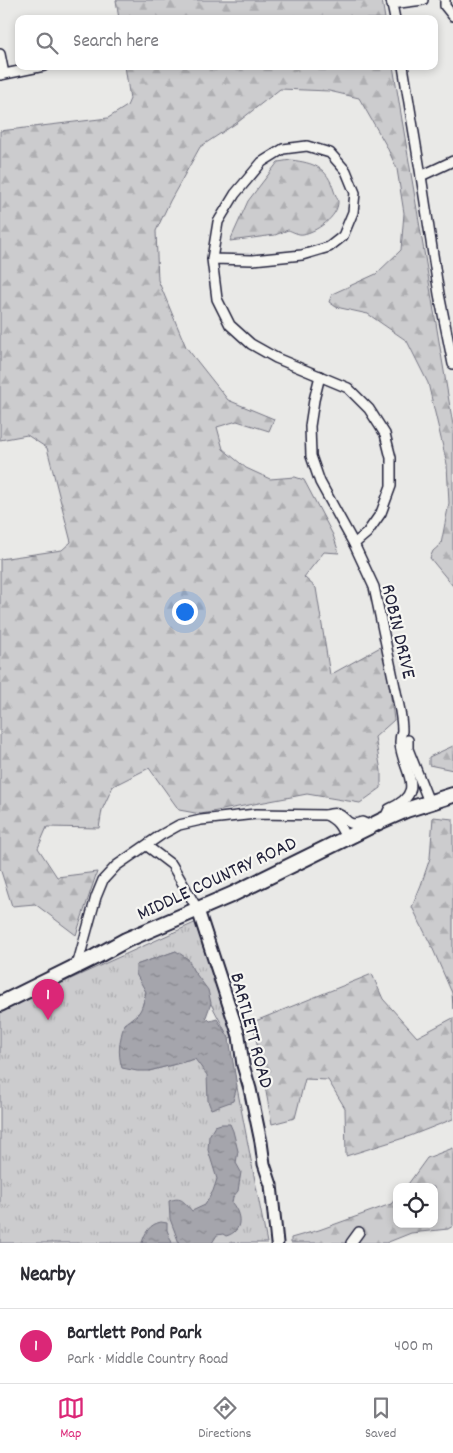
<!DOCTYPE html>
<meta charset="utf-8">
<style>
:root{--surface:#fff;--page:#f2f2f3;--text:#2b2b33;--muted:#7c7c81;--line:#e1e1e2;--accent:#db2777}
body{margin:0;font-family:Dekko,sans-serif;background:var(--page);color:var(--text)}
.controls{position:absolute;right:15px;bottom:15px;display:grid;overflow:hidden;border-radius:10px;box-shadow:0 2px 8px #0003}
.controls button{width:45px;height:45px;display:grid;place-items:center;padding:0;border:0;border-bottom:1px solid var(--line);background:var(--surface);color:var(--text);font:25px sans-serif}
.you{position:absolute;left:184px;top:611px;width:18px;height:18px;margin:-12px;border:4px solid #fff;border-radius:50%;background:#1a73e8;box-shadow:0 0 0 8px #1a73e833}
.badge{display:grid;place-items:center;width:32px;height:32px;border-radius:50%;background:var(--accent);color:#fff;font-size:16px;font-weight:700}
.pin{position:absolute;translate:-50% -41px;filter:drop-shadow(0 1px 2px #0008)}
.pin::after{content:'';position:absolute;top:26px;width:18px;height:15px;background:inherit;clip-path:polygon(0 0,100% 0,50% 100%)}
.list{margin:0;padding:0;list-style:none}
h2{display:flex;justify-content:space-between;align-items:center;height:65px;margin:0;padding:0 20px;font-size:21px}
h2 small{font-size:16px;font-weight:400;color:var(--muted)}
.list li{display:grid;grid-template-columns:32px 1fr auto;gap:15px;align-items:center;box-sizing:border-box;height:75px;padding:0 20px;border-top:1px solid var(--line)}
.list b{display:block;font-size:19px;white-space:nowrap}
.list p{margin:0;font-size:16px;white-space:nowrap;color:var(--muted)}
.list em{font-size:16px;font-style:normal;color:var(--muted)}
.icon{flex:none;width:28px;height:28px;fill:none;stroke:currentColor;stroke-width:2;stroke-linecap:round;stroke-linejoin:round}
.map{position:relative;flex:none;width:453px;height:1243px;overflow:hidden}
.search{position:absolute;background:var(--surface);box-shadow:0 2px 8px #0003;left:15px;right:15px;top:15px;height:55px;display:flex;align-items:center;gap:12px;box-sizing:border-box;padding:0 18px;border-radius:10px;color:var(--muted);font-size:19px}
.sheet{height:140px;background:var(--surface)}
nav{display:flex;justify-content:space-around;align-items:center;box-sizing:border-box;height:70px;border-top:1px solid var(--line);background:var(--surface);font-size:14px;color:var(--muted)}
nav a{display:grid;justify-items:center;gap:2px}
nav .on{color:var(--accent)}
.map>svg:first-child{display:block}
</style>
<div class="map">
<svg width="453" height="1243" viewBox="0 0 453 1243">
<defs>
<pattern id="grass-tufts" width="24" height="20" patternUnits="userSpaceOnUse" patternTransform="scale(1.25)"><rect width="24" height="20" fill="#ccccce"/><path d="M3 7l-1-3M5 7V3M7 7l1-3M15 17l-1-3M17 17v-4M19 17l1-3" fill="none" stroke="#afafb2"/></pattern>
<pattern id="forest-firs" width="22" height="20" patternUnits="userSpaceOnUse" patternTransform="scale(1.25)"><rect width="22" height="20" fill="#ccccce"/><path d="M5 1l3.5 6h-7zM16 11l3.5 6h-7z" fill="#afafb2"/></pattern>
<pattern id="water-ripples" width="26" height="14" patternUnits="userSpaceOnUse" patternTransform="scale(1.25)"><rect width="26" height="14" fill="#a5a5ac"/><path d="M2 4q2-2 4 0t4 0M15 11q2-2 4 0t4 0" fill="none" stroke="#86868d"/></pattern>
</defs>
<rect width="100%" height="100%" fill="#e9e9e7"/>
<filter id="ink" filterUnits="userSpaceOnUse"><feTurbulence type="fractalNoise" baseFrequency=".02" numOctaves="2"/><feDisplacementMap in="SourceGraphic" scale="10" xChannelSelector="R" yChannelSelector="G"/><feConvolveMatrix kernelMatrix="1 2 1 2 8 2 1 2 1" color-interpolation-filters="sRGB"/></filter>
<g filter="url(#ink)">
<polygon fill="url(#grass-tufts)" stroke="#777784" points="201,920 239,1036 229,1038 193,970 176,951 136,965 146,992 141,1011 124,1024 149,1071 195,1059 229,1046 267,1243 0,1243 0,1011"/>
<g fill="url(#forest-firs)" stroke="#777784">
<polygon points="116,0 382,0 385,19 119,19"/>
<polygon points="125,66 393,66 453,425 453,586 430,558 433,551 441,544 449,503 447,464 428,383 407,341 368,314 336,307 329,302 332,294 376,274 401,250 404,213 397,169 386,145 359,98 329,91 280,89 238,122 200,147 170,201 156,231 158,280 186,347 228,400 274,419 269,431 237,421 217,427 223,449 246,468 270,479 295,477 304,480 333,535 339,553 324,552 304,577 316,588 330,675 384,645 394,720 375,737 381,771 381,788 360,803 307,794 201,814 179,810 149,768 113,786 102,810 99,828 47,827 38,848 57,877 97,872 76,935 35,904 12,906 0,868 0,559 62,550 71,542 47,448 27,435 0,440 0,131 108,118 127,106 130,99"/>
<path d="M291 160C314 163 327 167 334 191 335 194 338 199 338 202 338 217 316 232 303 234 298 235 292 231 288 230L275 235 230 241 248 201 278 162Z"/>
<polygon points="453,746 453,770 429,765 429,757"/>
<polygon points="433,817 453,819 453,1009 452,993 432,947 412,907 421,885 430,858"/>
<polygon points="372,974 383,999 417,1037 453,1018 453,1119 410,1136 346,1156 345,1108 328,1080 305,1079 295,1118 272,1124 253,1022"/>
<polygon points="453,1148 453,1226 448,1229 411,1233 386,1243 291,1243 291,1238 319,1230 391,1204 397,1197 397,1224 434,1224 434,1187 406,1187 427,1158"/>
</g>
<g fill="url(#water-ripples)" stroke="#71717f">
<path d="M176 951 188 959 193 970 208 990 211 1003 206 1017 210 1021 217 1019 229 1038 237 1086 233 1101 211 1109 208 1101 207 1075 195 1059 149 1071H137L122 1068C117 1051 120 1041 124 1024 141 1015 142 1009 146 992L136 974V965Z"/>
<path d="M221 1124H230L233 1131 238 1151 236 1163 241 1172 238 1191 233 1197 232 1203C241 1214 244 1231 226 1236L223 1234 217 1235 212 1243H179L170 1219 169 1201C182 1196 184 1202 192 1211L205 1205 213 1191 217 1179 208 1150 209 1136 215 1126Z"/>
<path d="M161 1222 167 1223V1230L172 1243H142C145 1232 150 1224 161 1222Z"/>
</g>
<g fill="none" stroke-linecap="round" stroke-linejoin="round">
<g stroke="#22223b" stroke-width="12">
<g id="minor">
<polyline points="391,0 395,19"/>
<polyline points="445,0 445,6 453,16"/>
<polyline points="392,4 423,0"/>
<polyline points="0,54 4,74"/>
<polyline points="403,66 421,176 439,294 453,364"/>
<polyline points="0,75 44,66"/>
<polyline points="421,176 453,161"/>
<polyline points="212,259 253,260 302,255 329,247 343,236 353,212 355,193 346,171 330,153 307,146 283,149 262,162 235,194 218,222 212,259 217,299 230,325 251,344 276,358 348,388 369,409 385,434 391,458 391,486 381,513 367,533 354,544"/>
<path d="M320 376 314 400 310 426 311 456 320 482 354 544 374 587 400 711C401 717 402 724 402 731 401 734 400 739 400 742 401 771 430 791 389 809L384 820"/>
<polyline points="408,740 408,749 429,802"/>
<path d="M326 815C338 821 340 826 346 838"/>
<polyline points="147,846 172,865 198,910"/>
<path d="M77 966 96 897 103 880 116 866 161 835 179 825 201 820 256 814 326 815C349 808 341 830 362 822L371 826"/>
<polyline points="351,1243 359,1232"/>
</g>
</g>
<g stroke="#22223b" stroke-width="15">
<polyline id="tertiary" points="198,910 239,1036 243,1065 250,1089 261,1142 264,1164 271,1185 277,1243"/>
</g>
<g stroke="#22223b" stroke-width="18">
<polyline id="primary" points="0,1004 95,957 126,940 231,895 381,821 406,810 453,795"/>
</g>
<use href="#minor" stroke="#f6f6f2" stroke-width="9"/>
<use href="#tertiary" stroke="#f6f6f2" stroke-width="11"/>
<use href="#primary" stroke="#f6f6f2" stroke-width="14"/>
</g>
</g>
<g text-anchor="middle" stroke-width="4.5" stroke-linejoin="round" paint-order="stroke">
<g font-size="20" fill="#22223b" stroke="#f6f6f2">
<text transform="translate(400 631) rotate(77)" y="7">ROBIN DRIVE</text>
<text transform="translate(216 877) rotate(-25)" y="7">MIDDLE COUNTRY ROAD</text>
<text transform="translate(253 1030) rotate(75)" y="7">BARTLETT ROAD</text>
</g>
</g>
</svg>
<div class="controls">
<button><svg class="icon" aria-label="locate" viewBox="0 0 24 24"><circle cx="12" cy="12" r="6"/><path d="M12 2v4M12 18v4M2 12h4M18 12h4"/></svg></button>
</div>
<div class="you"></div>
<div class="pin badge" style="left:48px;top:1020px">1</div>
<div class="search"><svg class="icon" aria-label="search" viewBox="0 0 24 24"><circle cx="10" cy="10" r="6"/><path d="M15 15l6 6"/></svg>Search here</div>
</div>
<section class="sheet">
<h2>Nearby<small></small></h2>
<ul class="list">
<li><span class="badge">1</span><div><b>Bartlett Pond Park</b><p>Park · Middle Country Road</p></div><em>400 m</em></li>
</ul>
</section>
<nav>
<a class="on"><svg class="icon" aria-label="map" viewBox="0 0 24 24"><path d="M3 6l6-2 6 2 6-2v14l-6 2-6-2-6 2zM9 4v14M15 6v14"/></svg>Map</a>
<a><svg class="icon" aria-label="directions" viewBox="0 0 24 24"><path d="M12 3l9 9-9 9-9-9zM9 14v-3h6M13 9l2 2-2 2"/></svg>Directions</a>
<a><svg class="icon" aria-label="saved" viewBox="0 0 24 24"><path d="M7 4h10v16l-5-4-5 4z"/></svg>Saved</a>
</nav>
